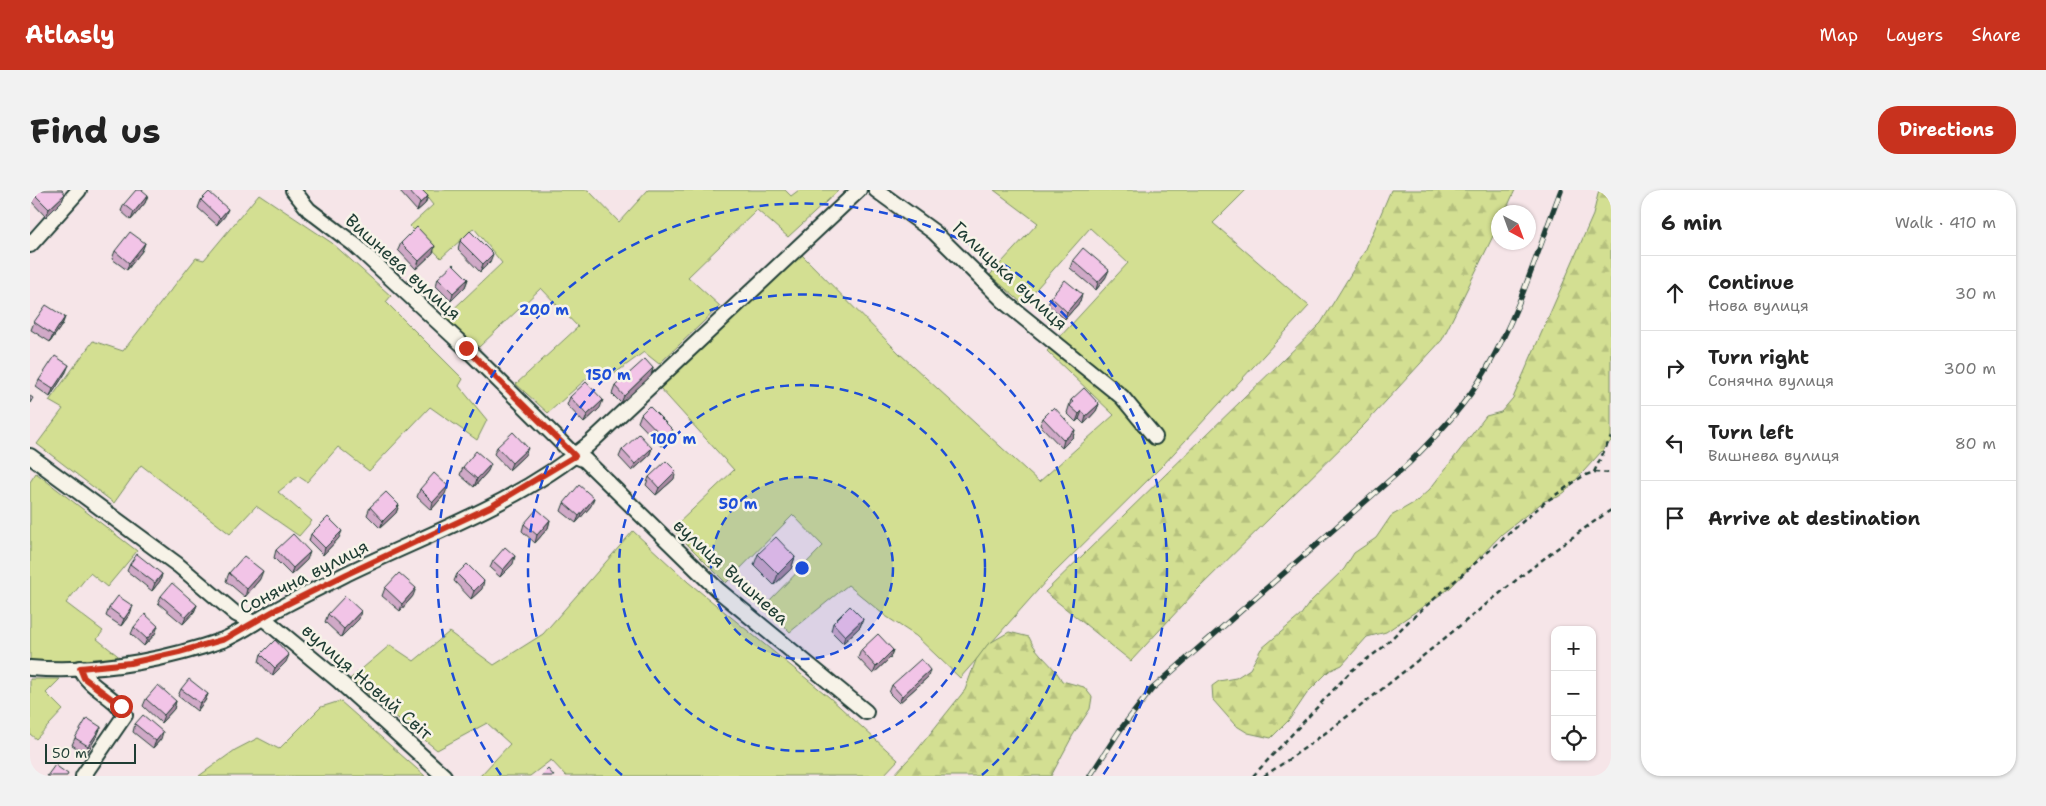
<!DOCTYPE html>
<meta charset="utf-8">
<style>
:root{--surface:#fff;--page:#f2f2f2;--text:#222;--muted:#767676;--line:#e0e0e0;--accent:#c8321e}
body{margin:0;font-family:"Shantell Sans",sans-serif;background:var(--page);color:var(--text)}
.controls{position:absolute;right:15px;bottom:15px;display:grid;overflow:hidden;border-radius:10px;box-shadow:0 1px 4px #0004}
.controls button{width:45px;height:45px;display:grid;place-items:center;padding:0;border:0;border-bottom:1px solid var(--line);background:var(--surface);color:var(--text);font:25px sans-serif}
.compass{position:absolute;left:1461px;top:15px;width:45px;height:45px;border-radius:50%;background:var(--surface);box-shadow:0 1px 4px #0004;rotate:139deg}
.scale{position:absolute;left:15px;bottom:12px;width:91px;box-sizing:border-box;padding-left:5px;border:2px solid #1f3d34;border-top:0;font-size:14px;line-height:18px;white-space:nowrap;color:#1f3d34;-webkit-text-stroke:4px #f7f3e8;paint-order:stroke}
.stop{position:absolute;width:15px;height:15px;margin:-11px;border:4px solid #c8321e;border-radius:50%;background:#fff}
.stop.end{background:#c8321e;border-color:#fff;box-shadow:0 1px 5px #0008}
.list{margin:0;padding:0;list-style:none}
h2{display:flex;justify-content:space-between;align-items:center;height:65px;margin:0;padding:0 20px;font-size:21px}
h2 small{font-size:16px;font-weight:400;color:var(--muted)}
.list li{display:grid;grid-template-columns:32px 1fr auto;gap:15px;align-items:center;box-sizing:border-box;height:75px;padding:0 20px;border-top:1px solid var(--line)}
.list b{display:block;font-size:19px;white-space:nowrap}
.list p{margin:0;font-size:16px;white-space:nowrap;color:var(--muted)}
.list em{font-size:16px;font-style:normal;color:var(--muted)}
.icon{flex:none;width:28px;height:28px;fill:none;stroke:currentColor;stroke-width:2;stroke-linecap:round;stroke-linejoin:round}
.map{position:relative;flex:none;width:1581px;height:586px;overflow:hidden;border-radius:20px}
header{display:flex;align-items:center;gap:30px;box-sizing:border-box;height:70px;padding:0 25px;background:var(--accent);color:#fff}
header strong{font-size:24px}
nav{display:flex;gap:28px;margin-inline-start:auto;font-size:18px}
.intro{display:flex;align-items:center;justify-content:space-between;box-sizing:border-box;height:120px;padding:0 30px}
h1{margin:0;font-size:35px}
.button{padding:12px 22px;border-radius:20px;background:var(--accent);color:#fff;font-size:18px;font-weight:700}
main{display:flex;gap:30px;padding:0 30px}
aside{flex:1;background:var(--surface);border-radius:20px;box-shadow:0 1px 4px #0004}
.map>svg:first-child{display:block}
</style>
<header>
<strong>Atlasly</strong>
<nav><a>Map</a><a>Layers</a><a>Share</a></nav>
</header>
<div class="intro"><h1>Find us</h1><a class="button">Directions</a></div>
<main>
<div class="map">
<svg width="1581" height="586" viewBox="0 0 1581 586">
<defs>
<pattern id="forest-firs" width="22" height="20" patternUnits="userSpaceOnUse" patternTransform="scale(1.25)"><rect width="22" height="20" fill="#d3df92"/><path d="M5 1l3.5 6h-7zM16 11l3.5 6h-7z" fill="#b5c07e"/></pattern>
</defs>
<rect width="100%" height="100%" fill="#f6e5e8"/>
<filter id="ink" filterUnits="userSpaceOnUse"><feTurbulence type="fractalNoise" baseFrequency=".02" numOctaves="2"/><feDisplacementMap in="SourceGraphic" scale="10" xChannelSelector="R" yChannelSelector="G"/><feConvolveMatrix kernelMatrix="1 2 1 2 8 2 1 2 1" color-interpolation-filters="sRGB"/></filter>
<g filter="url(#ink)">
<g fill="#d3df92" stroke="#798e63">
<polygon points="391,0 558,0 589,32 618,0 755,0 761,6 769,0 809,0 758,47 727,20 658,87 690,116 629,174 614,162 580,187 565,181 518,223 486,194 548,137 511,98 449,157 414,128 472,73 444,38 411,68 380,36 403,15"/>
<polygon points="964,0 1216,0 1183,33 1279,116 1133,275 1016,391 930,488 886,446 854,425 818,395 760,442 735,415 793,356 763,325 696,393 642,339 704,280 630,198 769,62 870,164 1009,292 1084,225 1017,161 1098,73 1060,38 993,114 960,85 1008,33"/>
<polygon points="229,4 302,53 361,106 356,112 433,189 429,196 457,230 447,250 400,217 339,281 308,257 277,292 268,286 248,302 282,331 269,346 226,316 200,344 111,275 84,313 7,254 33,219 19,211 63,151 93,161 166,68 174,70"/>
<polygon points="6,283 107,361 77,397 60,383 36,413 73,441 67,449 92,469 44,475 0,474 0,292"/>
<polygon points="603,341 658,392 799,507 868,570 853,586 536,586 521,570 500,586 450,586 480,554 457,533 407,560 320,489 360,455 384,471 419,442 464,475 513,444"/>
<polygon points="0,489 30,489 16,503 33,520 6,549 0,544"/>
<polygon points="310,511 395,586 169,586 205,560 228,548 249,559 291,517"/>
</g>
<g fill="url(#forest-firs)" stroke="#798e63">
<polygon points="1361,0 1485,0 1475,22 1468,22 1468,36 1412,150 1335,234 1165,402 1101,471 1015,402 1291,133 1336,59"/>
<polygon points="1569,0 1581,0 1581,251 1535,302 1528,307 1514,311 1472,344 1420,398 1356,442 1337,447 1312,475 1299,481 1278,502 1259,530 1241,548 1218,543 1205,535 1183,510 1182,496 1189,491 1206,488 1220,479 1231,459 1270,426 1280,412 1314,379 1324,363 1346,348 1361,326 1387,311 1400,299 1456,226 1471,222 1483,208 1563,25"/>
<path d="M979 442 999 447C1006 465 1023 473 1032 491L1054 497 1062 507 1060 519 1043 545 1021 586H863L887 560 935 500 946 470 958 454Z"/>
</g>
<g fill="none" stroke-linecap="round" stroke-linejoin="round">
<g stroke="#1f3d34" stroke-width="18">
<g id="minor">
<polyline points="263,0 279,20 325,55 436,158 545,266 555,270 688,400 836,522"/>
<polyline points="846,0 904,42 977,114 1092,207 1125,247"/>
<polyline points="0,55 49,0"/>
<polyline points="0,266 148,375 206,424 224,433"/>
<polyline points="233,428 308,490 414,586"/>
<path d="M0 478C64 483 132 471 193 450 211 443 229 429 246 420 269 407 293 396 316 384 398 344 488 313 559 254L829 0"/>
<path d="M50 478C59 499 85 505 95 525L53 586"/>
</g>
</g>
<g stroke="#1f3d34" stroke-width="2.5" stroke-dasharray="5 4" stroke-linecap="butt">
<polyline points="1564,282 1581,247"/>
<polyline points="1223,586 1321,481 1352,458 1379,431 1514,313 1553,286 1564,282 1581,283"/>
<path d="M1234 586C1356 506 1460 402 1581 320"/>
</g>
<use href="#minor" stroke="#f7f3e8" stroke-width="14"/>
<g stroke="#1f3d34" stroke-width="5.5">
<path id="rail" d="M1060 586 1090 540 1122 499 1378 274C1407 245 1435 216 1456 180 1489 124 1508 60 1531 0"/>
</g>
<use href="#rail" stroke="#f7f3e8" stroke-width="4" stroke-dasharray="11" stroke-linecap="butt"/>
</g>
<g fill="#d0a9c7" stroke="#1f3d34">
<polygon points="372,0 392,0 398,6 395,14 387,21 371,3"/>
<polygon points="2,2 35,4 32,11 16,27 0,10"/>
<polygon points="118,5 115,13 101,30 91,21 94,14"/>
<polygon points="171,10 195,26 187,35 168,18"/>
<polygon points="430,51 460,72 450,82 428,59"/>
<polygon points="115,53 112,61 97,80 82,69 85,61"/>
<polygon points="371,53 403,63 386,79 368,60"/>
<polygon points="1043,70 1076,87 1066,100 1040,78"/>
<polygon points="408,88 438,89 435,97 421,111 406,96"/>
<polygon points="1052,104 1050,112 1035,129 1018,115 1021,107"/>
<polygon points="35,127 32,135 20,152 1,140 4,132"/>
<polygon points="623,178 621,186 591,213 582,204 585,196"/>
<polygon points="36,182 20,207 6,197 9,190"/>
<polygon points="540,207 570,218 554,233 537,215"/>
<polygon points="1041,210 1069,214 1066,221 1054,234 1049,229 1046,232 1037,223"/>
<polygon points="611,224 640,248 631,256 608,232"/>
<polygon points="1013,228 1045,240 1043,247 1032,258 1010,235"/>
<polygon points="467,257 495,265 479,280 464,264"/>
<polygon points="622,258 619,266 602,281 589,267 592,260"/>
<polygon points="433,277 458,281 444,297 430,285"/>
<polygon points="619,287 644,289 626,305 616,295"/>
<polygon points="390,299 415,304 401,320 387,307"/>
<polygon points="534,313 561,316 546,333 531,321"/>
<polygon points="369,315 366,323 350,338 337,325 340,317"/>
<polygon points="520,330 518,338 505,353 492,341 494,334"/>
<polygon points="281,344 309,348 293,365 279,351"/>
<polygon points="246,360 277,370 261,385 244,368"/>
<polygon points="728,364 765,367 761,379 744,395 724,375"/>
<polygon points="463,371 483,374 470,387 460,378"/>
<polygon points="100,374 132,384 130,391 122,401 97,381"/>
<polygon points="199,383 230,389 215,407 196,391"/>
<polygon points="427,384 452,399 441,409 424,391"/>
<polygon points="355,398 383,406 370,421 352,406"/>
<polygon points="131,406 167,415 164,422 153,434 128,413"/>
<polygon points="79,418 100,424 91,436 76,426"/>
<polygon points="298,424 329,429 311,447 295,432"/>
<polygon points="833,429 830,437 813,453 801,441 803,433"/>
<polygon points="104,437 125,444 114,456 101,444"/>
<polygon points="831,460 863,460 860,468 843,484 828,468"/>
<polygon points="231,464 256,472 242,486 229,472"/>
<polygon points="898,487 869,513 859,503 862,495"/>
<polygon points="151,499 178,504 175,511 167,521 148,506"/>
<polygon points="116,509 146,511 144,519 131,533 113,516"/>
<polygon points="105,534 131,549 123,558 103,542"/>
<polygon points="68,544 56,564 42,555 45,548"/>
</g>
<g fill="#a989a2" stroke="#1f3d34">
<polygon points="35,4 32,11 16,27 19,19"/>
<polygon points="118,5 115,13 101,30 104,22"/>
<polygon points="398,6 395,14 387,21 390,13"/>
<polygon points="198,19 195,26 187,35 190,28"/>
<polygon points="115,53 112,61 97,80 99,73"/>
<polygon points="405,56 403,63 386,79 389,71"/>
<polygon points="463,64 460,72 450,82 453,74"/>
<polygon points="1079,80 1076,87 1066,100 1068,92"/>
<polygon points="438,89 435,97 421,111 423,103"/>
<polygon points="1052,104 1050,112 1035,129 1037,122"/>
<polygon points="35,127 32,135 20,152 23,145"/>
<polygon points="39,175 36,182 20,207 23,199"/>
<polygon points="623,178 621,186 591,213 594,206"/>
<polygon points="573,210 570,218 554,233 557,225"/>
<polygon points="1069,214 1066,221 1054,234 1056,226"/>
<polygon points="1052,221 1049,229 1046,232 1049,224"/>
<polygon points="643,240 640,248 631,256 634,248"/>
<polygon points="1045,240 1043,247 1032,258 1034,250"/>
<polygon points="498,258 495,265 479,280 482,273"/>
<polygon points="622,258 619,266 602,281 605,274"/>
<polygon points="461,274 458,281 444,297 447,289"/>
<polygon points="646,281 644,289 626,305 629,298"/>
<polygon points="418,296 415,304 401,320 403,312"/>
<polygon points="564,308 561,316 546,333 549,326"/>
<polygon points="369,315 366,323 350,338 353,331"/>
<polygon points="520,330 518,338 505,353 507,345"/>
<polygon points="312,341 309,348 293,365 295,358"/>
<polygon points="280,362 277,370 261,385 263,378"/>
<polygon points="485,366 483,374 470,387 473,380"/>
<polygon points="765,367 761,379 744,395 748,384"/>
<polygon points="233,381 230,389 215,407 217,399"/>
<polygon points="132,384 130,391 122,401 125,393"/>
<polygon points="454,391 452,399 441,409 444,401"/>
<polygon points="386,398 383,406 370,421 372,414"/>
<polygon points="167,415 164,422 153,434 156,427"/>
<polygon points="103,416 100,424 91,436 94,429"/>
<polygon points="331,421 329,429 311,447 314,439"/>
<polygon points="833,429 830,437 813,453 815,446"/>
<polygon points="128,436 125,444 114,456 117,449"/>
<polygon points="863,460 860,468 843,484 846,477"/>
<polygon points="259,465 256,472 242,486 245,478"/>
<polygon points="900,480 898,487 869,513 872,506"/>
<polygon points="178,504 175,511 167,521 170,513"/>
<polygon points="146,511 144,519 131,533 134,525"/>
<polygon points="71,537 68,544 56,564 58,556"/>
<polygon points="133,542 131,549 123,558 126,551"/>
</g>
<g fill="#f2c4e7" stroke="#1f3d34">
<polygon points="4,0 32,0 35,4 19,19 2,2"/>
<polygon points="106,0 112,0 118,5 104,22 94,14"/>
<polygon points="378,0 392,0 398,6 390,13"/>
<polygon points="179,2 198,19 190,28 171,10"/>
<polygon points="387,37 405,56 389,71 371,53"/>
<polygon points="440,41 463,64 453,74 430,51"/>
<polygon points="100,42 115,53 99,73 85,61"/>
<polygon points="1053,58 1079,80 1068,92 1043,70"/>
<polygon points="423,74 438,89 423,103 408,88"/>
<polygon points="1035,90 1052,104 1037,122 1021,107"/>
<polygon points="16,115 35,127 23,145 4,132"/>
<polygon points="25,166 39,175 23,199 9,190"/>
<polygon points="615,169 623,178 594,206 585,196"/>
<polygon points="556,192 573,210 557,225 540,207"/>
<polygon points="1054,198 1069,214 1056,226 1052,221 1049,224 1040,216 1043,212 1041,210"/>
<polygon points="0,206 3,208 0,213"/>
<polygon points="619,216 643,240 634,248 611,224"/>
<polygon points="1024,217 1045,240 1034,250 1013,228"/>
<polygon points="483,242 498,258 482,273 467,257"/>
<polygon points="609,244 622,258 605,274 592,260"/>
<polygon points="446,261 461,274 447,289 433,277"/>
<polygon points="636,271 646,281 629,298 619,287"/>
<polygon points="404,283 418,296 403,312 390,299"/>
<polygon points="549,295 564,308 549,326 534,313"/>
<polygon points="356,302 369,315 353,331 340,317"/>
<polygon points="507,319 520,330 507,345 494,334"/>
<polygon points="298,327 312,341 295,358 281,344"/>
<polygon points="263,344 280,362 263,378 246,360"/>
<polygon points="746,347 765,367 748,384 728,364"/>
<polygon points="475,357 485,366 473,380 463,371"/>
<polygon points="107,364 132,384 125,393 100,374"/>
<polygon points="214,366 233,381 217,399 199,383"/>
<polygon points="437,374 454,391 444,401 427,384"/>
<polygon points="369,383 386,398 372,414 355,398"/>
<polygon points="142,393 167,415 156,427 131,406"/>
<polygon points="88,406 103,416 94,429 79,418"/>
<polygon points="315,406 331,421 314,439 298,424"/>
<polygon points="820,416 833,429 815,446 803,433"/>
<polygon points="115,424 128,436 117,449 104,437"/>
<polygon points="848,444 863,460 846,477 831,460"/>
<polygon points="245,450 259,465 245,478 231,464"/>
<polygon points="891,469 900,480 872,506 862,495"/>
<polygon points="159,489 178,504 170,513 151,499"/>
<polygon points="128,495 146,511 134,525 116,509"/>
<polygon points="113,525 133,542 126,551 105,534"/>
<polygon points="57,528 71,537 58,556 45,548"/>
<polygon points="25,575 38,584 37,586 17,586"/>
<polygon points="518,579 524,586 511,586"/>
</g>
</g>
<g fill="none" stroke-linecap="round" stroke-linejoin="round" filter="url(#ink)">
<polyline stroke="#c8321e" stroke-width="6" points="91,516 54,488 50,478 100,473 149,462 195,449 247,419 317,384 460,317 545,266 436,158"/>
</g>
<circle cx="772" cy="378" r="91" fill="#1d4ed8" fill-opacity=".12"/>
<g fill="none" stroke="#1d4ed8" stroke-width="2.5" stroke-dasharray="9 6">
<circle cx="772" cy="378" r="91"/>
<circle cx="772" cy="378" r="183"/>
<path d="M592 585A274 274 0 1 1 952 585"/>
<path d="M471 585A365 365 0 1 1 1073 585"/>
</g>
<g text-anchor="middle" stroke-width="5" stroke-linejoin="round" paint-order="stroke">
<g font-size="18" fill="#1f3d34" stroke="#f7f3e8">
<text transform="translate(373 77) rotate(42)" y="6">Вишнева вулиця</text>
<text transform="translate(980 86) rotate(43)" y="6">Галицька вулиця</text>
<text transform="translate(701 382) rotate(42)" y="6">вулиця Вишнева</text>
<text transform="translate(274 387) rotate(-27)" y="6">Сонячна вулиця</text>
<text transform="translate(337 492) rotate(41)" y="6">вулиця Новий Світ</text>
</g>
</g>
<circle cx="772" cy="378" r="8" fill="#1d4ed8" stroke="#f7f3e8" stroke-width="2.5"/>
<g font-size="15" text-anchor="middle" font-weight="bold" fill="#1d4ed8" stroke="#f7f3e8" stroke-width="5" stroke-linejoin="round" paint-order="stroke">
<text x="514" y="125">200 m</text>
<text x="578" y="190">150 m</text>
<text x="643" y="254">100 m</text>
<text x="708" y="319">50 m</text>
</g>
</svg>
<div class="controls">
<button>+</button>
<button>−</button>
<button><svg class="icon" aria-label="locate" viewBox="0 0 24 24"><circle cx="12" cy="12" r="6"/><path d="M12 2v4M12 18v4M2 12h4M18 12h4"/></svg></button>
</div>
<svg class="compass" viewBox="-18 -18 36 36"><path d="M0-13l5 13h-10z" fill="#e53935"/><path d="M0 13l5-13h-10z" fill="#767676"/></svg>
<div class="scale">50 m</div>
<div class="stop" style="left:91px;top:516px"></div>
<div class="stop end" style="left:436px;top:158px"></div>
</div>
<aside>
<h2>6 min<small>Walk · 410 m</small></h2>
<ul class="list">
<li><svg class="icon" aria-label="ahead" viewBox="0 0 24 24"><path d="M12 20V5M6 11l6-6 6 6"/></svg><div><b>Continue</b><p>Нова вулиця</p></div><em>30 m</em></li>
<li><svg class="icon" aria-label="right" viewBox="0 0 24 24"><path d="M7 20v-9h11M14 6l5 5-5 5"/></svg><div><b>Turn right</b><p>Сонячна вулиця</p></div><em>300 m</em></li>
<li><svg class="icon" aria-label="left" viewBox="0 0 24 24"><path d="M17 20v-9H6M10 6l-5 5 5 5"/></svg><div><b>Turn left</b><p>Вишнева вулиця</p></div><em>80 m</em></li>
<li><svg class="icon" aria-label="arrive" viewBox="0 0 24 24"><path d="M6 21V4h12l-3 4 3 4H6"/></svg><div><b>Arrive at destination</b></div></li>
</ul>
</aside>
</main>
